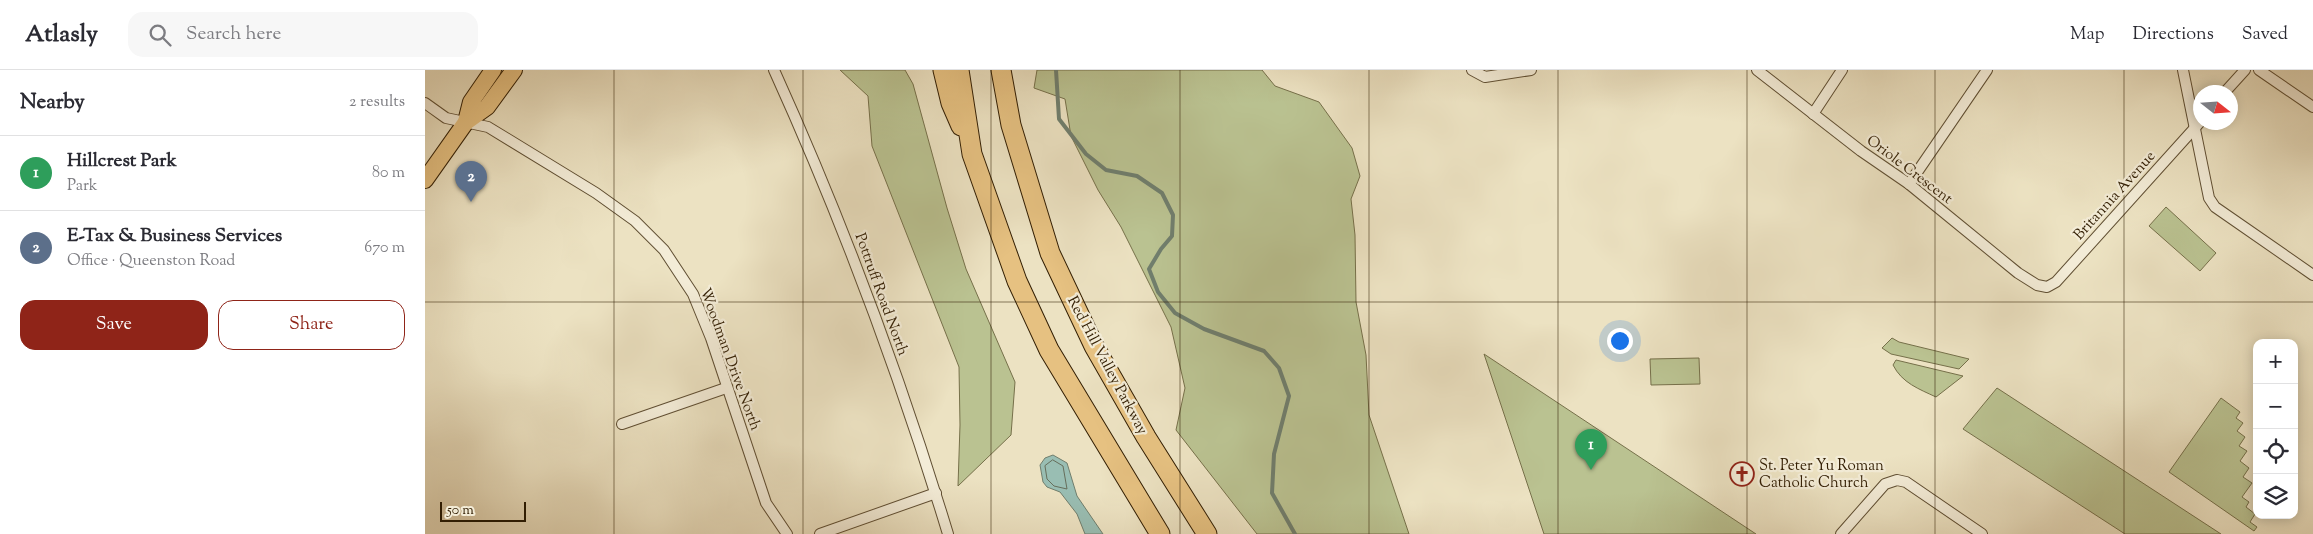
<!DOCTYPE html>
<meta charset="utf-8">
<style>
:root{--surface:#fff;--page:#f7f7f7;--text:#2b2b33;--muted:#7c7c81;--line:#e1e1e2;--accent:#8f2418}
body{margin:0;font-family:"Sorts Mill Goudy",serif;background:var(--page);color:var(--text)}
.controls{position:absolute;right:15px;bottom:15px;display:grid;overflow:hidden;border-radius:10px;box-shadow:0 2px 12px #0003}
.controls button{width:45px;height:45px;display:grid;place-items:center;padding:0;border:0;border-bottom:1px solid var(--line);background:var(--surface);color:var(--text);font:25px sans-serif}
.compass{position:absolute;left:1768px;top:15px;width:45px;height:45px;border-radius:50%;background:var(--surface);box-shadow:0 2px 12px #0003;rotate:107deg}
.scale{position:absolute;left:15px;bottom:12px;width:86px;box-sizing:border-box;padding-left:5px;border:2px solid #321e03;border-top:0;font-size:14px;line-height:18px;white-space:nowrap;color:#321e03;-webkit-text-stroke:4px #f3ecd7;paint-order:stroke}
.you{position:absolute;left:1194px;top:270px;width:18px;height:18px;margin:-12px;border:4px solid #fff;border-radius:50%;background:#1a73e8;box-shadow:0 0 0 8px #1a73e833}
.badge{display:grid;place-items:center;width:32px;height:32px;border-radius:50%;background:var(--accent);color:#fff;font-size:16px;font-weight:700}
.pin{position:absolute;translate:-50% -41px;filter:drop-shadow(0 1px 2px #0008)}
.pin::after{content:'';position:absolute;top:26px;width:18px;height:15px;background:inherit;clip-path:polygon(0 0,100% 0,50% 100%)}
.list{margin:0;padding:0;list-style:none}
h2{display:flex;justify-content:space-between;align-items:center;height:65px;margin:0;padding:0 20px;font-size:21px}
h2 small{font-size:16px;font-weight:400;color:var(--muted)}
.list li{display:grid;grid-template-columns:32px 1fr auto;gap:15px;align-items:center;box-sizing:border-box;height:75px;padding:0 20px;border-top:1px solid var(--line)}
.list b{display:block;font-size:19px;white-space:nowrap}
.list p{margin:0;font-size:16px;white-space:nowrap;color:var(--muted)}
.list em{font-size:16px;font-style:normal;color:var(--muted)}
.actions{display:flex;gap:10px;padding:15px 20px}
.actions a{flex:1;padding:11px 0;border:1px solid var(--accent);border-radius:15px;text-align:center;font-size:18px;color:var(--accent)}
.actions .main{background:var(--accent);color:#fff}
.icon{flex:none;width:28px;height:28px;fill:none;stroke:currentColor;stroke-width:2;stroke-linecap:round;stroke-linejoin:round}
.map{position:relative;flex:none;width:1888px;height:464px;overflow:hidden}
header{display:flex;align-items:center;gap:30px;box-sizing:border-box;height:70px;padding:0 25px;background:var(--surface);border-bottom:1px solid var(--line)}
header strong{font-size:24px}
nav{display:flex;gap:28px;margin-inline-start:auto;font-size:18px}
.search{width:350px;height:45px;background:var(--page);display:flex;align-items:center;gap:12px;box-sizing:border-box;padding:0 18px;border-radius:15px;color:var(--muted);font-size:19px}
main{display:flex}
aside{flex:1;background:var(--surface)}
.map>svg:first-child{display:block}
</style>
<header>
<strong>Atlasly</strong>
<div class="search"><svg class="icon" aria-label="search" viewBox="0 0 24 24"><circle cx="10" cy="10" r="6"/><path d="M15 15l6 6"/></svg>Search here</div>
<nav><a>Map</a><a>Directions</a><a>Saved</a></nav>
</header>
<main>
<aside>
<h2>Nearby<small>2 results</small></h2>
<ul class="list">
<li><span class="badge" style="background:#2e9e5b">1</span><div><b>Hillcrest Park</b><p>Park</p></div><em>80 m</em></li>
<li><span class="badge" style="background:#5c6f8a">2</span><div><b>E-Tax &amp; Business Services</b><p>Office · Queenston Road</p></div><em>670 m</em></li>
</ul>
<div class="actions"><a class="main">Save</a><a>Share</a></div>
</aside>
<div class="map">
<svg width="1888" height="464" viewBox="0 0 1888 464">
<rect width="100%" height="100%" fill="#ece2c2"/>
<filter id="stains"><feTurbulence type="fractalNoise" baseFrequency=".004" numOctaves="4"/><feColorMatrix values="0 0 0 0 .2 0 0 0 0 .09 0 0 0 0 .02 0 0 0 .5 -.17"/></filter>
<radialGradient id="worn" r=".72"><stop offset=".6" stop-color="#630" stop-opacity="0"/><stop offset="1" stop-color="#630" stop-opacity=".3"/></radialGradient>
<g fill="#bac291" stroke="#76704a">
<polygon points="415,0 480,0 488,14 522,138 541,199 590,312 586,365 533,416 535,355 534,297 447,76 443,26"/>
<polygon points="612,0 837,0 850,16 894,32 927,78 935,106 926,129 930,165 931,232 941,285 944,345 984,464 832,464 751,360 760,318 746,257 696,157 673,120 646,66 640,29 609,18"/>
<polygon points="1741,137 1791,183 1775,201 1724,156"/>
<polygon points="1467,268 1474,272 1544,289 1534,299 1466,284 1457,278"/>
<polygon points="1059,284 1331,464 1119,464"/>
<polygon points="1274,288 1275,314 1226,315 1225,289"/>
<path d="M1471 290 1538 306 1511 327C1494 319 1477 313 1468 295Z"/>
<polygon points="1572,318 1796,464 1700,464 1538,359"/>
<polygon points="1796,328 1815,342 1811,348 1818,353 1812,361 1820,367 1814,376 1822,381 1815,391 1824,398 1818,407 1827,413 1817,427 1824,432 1821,437 1830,444 1825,452 1832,457 1829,461 1744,402"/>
</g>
<polygon fill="#99beb3" stroke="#707e6d" points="628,385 642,393 652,426 678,464 660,464 652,444 635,422 622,417 618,412 615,395 620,388"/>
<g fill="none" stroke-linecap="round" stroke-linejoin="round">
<polygon stroke="#666e5b" stroke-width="1" points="628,390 638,396 642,419 629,416 622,409 620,396"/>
<polyline stroke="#707e6d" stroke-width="4" points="631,0 634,49 661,84 681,100 712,106 737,123 748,145 747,166 736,179 724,199 733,222 750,243 779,259 839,281 854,298 864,326 849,384 847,423 870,464"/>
<g stroke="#604f33" stroke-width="12">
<g id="minor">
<path d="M349 0C417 150 475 306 523 464"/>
<polyline points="1047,0 1060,7 1106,0"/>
<polyline points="1332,0 1436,81 1484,114 1593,203 1612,215 1622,217 1631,212 1776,51"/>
<polyline points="1758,0 1784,128 1790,137 1888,205"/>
<polyline points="1834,0 1888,37"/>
<polyline points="1800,22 1820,0"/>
<polyline points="0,33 21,48 63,57 171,123 210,151 239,180 268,224 286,268 341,433 362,464"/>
<polyline points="1388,44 1417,0"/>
<polyline points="1484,114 1562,0"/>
<polyline points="197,354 301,318"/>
<polyline points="395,464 511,423"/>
<polyline points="1416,464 1460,414 1472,410 1481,412 1557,464"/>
</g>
</g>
<g stroke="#321e03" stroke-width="18">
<g id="primary">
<polyline points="41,52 62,37 89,0"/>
<polyline points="0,110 41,52 46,32 68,0"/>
</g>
</g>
<g stroke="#321e03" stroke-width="21">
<g id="motorway">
<polyline points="518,0 526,33 536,56"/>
<polyline points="534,0 547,84 592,211 624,280 735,464"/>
<polyline points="576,0 586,55 625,183 669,276 721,367 782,464"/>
</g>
</g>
<use href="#minor" stroke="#f3ecd7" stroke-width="10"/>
<use href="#primary" stroke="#e6c181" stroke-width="16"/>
<use href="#motorway" stroke="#e6c181" stroke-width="19"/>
</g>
<path fill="none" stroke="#321e03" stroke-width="1" stroke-opacity="0.55" d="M189 0V464M378 0V464M566 0V464M755 0V464M944 0V464M1133 0V464M1322 0V464M1510 0V464M1699 0V464M0 232H1888"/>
<defs>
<g id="church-ring" transform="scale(1.25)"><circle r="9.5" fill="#f3ecd7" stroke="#8f2418" stroke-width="1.5"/><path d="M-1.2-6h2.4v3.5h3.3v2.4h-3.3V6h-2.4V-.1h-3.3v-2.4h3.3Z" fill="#8f2418"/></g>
</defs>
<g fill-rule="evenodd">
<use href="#church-ring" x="1317" y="404"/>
</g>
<g text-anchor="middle" stroke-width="4.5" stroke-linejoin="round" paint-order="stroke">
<g font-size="15" fill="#321e03" stroke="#f3ecd7">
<text transform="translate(1485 99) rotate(37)" y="5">Oriole Crescent</text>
<text transform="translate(1689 125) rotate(-48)" y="5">Britannia Avenue</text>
<text transform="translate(457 224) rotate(70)" y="5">Pottruff Road North</text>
<text transform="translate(306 289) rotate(70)" y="5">Woodman Drive North</text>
<text transform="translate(683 295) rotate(62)" y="5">Red Hill Valley Parkway</text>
</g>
<g font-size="15" fill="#321e03" stroke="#f3ecd7" text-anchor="start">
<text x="1334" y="400">St. Peter Yu Roman<tspan x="1334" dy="17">Catholic Church</tspan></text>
</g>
</g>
<rect width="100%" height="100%" filter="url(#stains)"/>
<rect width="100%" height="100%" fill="url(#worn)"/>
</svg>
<div class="controls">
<button>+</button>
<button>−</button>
<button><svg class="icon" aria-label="locate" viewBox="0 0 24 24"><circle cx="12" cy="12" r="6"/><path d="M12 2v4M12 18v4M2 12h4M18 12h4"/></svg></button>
<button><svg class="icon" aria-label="layers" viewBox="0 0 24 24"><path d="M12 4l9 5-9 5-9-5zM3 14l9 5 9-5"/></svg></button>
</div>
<svg class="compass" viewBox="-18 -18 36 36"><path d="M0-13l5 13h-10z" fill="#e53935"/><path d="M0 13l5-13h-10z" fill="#7c7c81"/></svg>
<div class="scale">50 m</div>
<div class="you"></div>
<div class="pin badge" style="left:1166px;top:400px;background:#2e9e5b">1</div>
<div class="pin badge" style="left:46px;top:132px;background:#5c6f8a">2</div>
</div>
</main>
